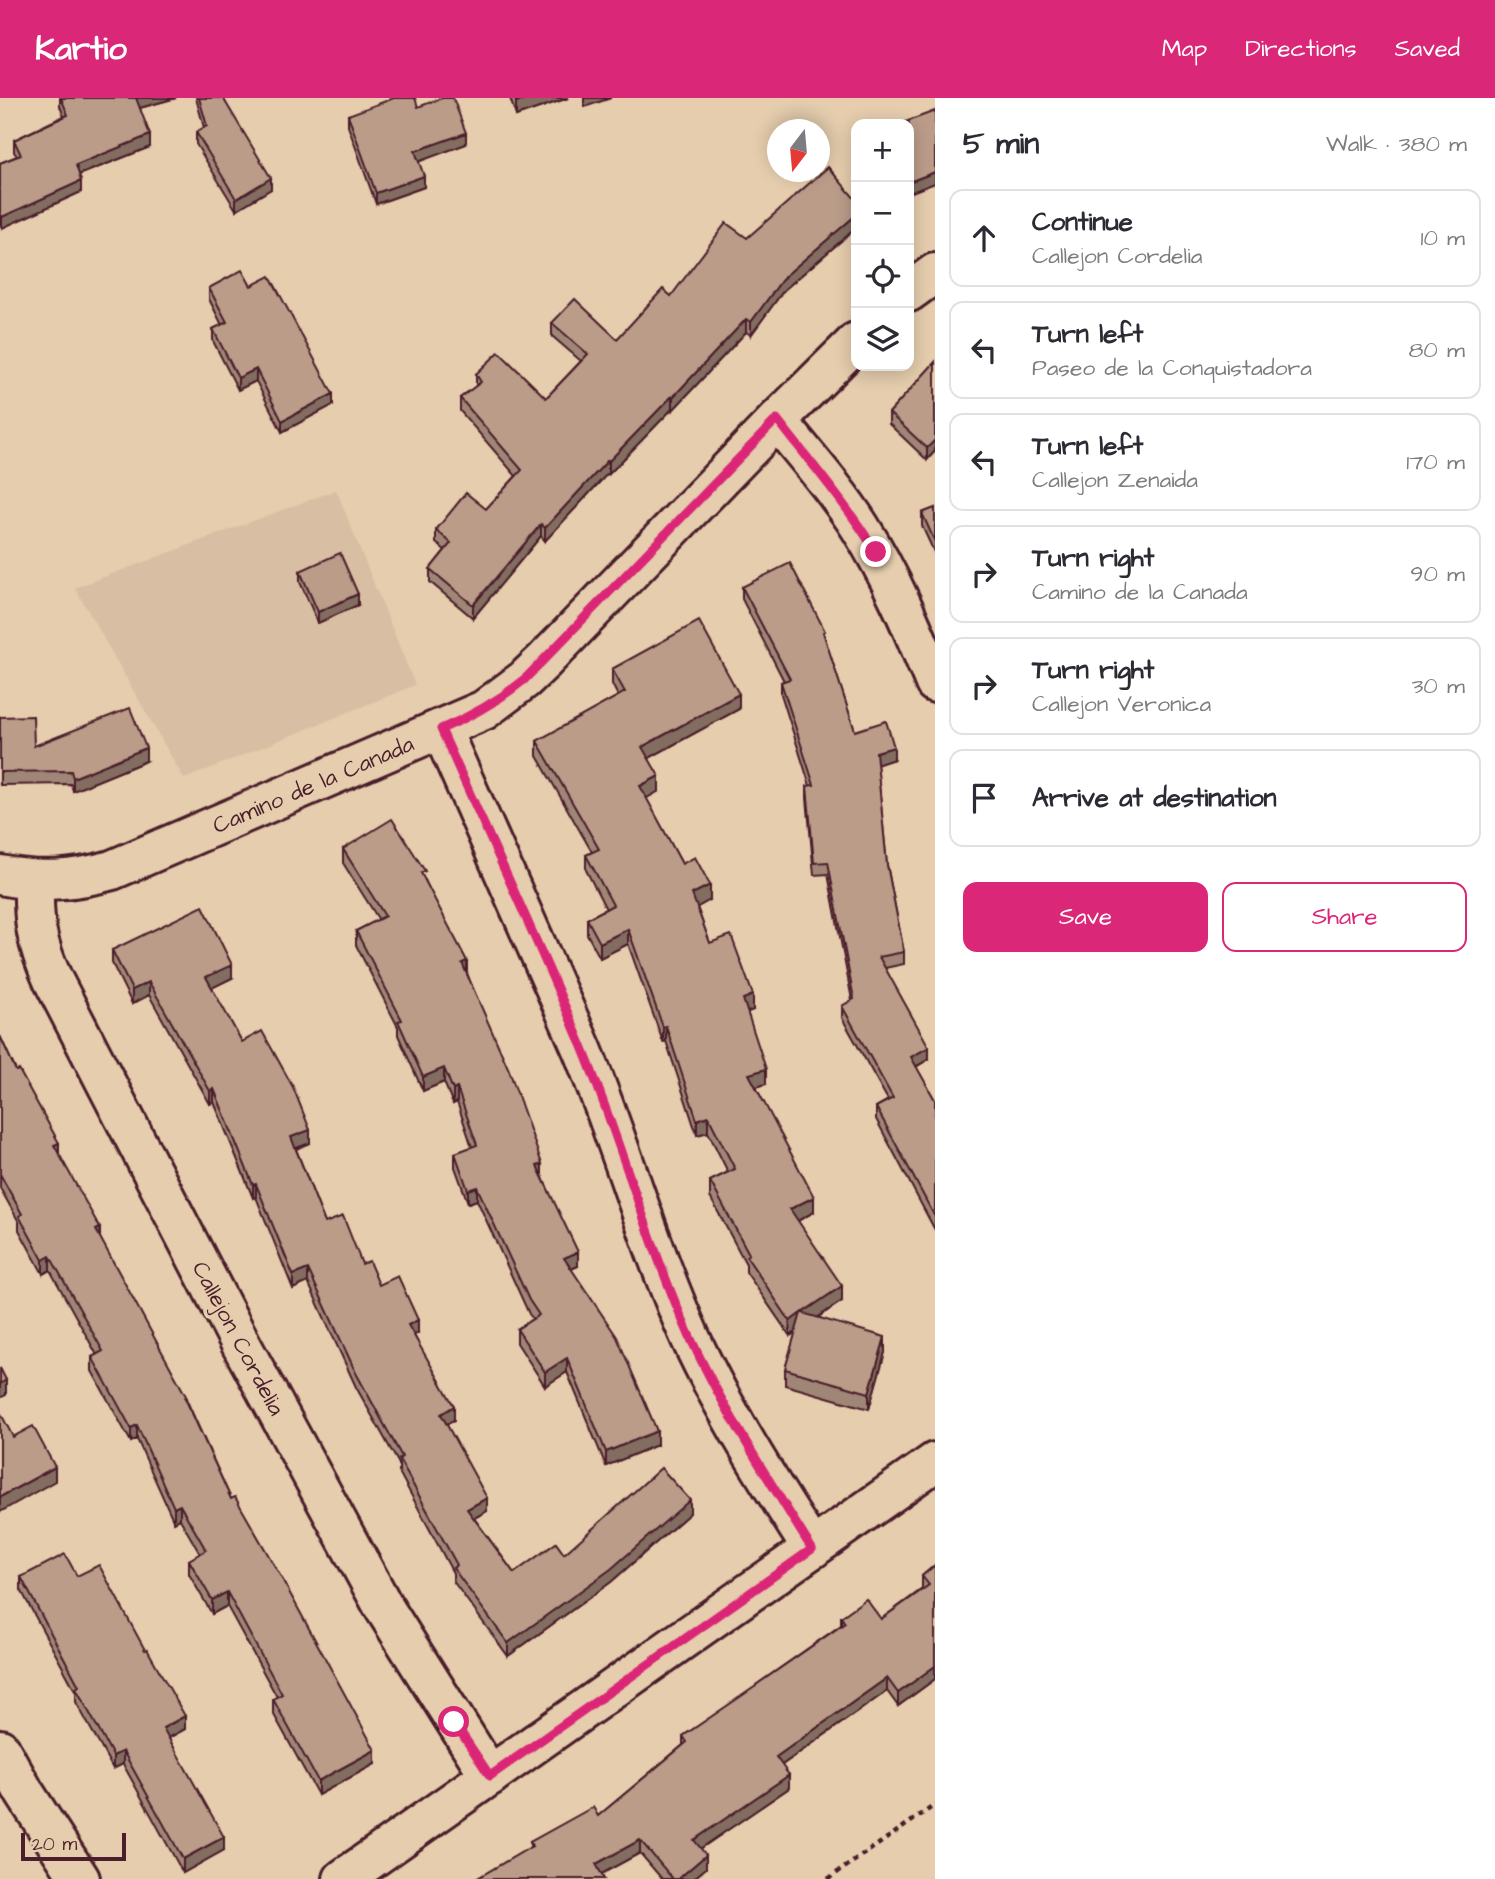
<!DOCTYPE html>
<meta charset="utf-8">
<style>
:root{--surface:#fff;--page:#f2f2f3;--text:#2b2b33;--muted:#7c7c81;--line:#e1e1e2;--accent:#db2777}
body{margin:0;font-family:"Architects Daughter",sans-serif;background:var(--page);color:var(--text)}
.controls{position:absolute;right:21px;top:21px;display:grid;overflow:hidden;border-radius:14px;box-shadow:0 4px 18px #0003}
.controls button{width:63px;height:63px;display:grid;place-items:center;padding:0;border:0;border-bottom:2px solid var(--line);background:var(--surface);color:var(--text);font:35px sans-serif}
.compass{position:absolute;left:767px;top:21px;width:63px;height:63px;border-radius:50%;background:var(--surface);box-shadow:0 4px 18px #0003;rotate:196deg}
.scale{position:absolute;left:21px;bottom:18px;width:105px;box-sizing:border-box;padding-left:7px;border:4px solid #4a1f2b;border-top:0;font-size:19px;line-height:24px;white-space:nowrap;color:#4a1f2b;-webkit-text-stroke:5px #e5cdad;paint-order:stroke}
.stop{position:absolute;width:21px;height:21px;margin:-16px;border:5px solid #db2777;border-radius:50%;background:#fff}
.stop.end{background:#db2777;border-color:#fff;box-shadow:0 2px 7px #0008}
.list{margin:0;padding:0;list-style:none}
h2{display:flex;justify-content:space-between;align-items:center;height:91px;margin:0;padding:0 28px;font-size:30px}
h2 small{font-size:23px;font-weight:400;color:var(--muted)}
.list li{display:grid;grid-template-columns:46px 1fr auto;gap:21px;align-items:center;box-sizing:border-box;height:98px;margin:0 14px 14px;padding:0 14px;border:2px solid var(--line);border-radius:14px}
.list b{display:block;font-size:26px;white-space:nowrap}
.list p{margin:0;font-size:23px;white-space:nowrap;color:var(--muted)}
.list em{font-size:23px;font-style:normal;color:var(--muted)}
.actions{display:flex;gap:14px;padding:21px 28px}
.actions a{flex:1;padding:16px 0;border:2px solid var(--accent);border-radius:14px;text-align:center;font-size:24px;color:var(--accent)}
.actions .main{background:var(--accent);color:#fff}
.icon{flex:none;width:38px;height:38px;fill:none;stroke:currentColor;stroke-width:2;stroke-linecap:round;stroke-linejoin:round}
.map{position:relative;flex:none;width:935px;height:1781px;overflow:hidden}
header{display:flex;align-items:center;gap:42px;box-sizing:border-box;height:98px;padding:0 35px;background:var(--accent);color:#fff}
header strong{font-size:33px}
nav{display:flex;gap:38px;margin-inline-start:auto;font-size:24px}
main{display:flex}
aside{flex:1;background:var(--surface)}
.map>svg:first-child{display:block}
</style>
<header>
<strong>Kartio</strong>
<nav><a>Map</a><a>Directions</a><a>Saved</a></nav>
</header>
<main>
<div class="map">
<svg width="935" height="1781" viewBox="0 0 935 1781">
<rect width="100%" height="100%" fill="#e5cdad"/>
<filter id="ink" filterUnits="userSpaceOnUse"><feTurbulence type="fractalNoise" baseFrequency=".0143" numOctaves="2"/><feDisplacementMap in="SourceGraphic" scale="14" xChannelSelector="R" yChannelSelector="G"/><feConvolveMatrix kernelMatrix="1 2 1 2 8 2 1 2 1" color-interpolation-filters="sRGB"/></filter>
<g filter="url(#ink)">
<polygon fill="#d8bea2" points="336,392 415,587 184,681 75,490"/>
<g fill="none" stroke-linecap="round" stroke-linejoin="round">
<g stroke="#4a1f2b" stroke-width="44">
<g id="minor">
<polyline points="909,194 935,175"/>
<path d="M777 322C805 357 836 391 860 429 891 478 913 531 935 585"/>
<path d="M441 631 582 951C621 1046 648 1145 690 1239 724 1313 768 1382 812 1451"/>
<path d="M0 777C40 785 73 783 112 772L484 612 524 582 545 562 777 322 856 244"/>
<path d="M34 783C33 823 36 845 53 882L242 1248 383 1508 490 1678"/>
<polyline points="0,1651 24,1694 80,1781"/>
<polyline points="343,1781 935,1364"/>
</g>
</g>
<polyline stroke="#4a1f2b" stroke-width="4.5" stroke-dasharray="5 5" stroke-linecap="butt" points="828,1781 935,1707"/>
<use href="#minor" stroke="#e5cdad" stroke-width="38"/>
</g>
<g fill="#a08676" stroke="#4a1f2b" stroke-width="2">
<polygon points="60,0 176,0 140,10 150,49 79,77 81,94 2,130 0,126 0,65 17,58 14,54 14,42 64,18 60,8"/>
<polygon points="196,0 223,0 271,91 236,112 196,46 196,34 204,30"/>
<polygon points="510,0 568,0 516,18"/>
<polygon points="418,9 466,46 418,63 424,89 376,106 348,28 348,17"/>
<polygon points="856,102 856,130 784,192 751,237 746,234 673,312 672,311 609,376 608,375 545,443 541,438 473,520 430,484 430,471 445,452 436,445 436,432 486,411 516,378 460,313 460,300 476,288 476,276 546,300 581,263 552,238 552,225 617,241 671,198 747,140"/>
<polygon points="251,188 333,307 282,334 256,283 238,292 213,243 213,231 222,227 209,201 209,190"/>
<polygon points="935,264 935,353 927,362 889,326 889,315"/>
<polygon points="935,410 935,456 922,428 922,415"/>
<polygon points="300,473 358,507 318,525 300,484"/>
<polygon points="742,489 825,541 855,633 894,661 877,666 887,767 904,854 904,866 885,870 929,961 916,969 935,1002 935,1132 876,1021 876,1009 888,1002 842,920 842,908 852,902 828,776 814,777 807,700 807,688 810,688 781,596 781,584 784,583 742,501"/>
<polygon points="612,571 739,611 649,660 659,693 646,700 682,766 710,802 697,809 710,845 753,912 747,914 766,986 756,989 814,1114 798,1123 842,1203 818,1219 885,1254 869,1311 785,1287 785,1271 796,1234 790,1238 746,1174 746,1166 710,1099 710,1083 728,1074 708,1034 697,1037 666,943 663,944 628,846 600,860 587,836 587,821 606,811 586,772 586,757 592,754 537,658 537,643 618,598 612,586"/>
<polygon points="0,619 34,648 146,663 73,693 71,686 0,687"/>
<polygon points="343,751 425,782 467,875 542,1077 578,1168 571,1171 657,1347 606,1368 567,1274 545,1288 517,1245 517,1231 533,1221 529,1216 477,1102 468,1105 455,1069 455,1055 472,1049 457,1004 453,1006 444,984 423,993 398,937 398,929 356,847 356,833 379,822 343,765"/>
<polygon points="112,852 232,880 211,890 242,944 310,1045 296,1051 325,1125 362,1166 418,1235 414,1237 454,1322 446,1326 487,1413 474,1420 514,1475 564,1456 690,1415 611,1484 508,1558 453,1483 453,1475 399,1374 399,1366 356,1289 308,1184 293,1191 256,1099 253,1100 214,1004 210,1006 149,897 132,906 112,865"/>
<polygon points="0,938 16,973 59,1056 100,1141 187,1303 231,1401 375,1666 318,1697 273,1615 273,1601 277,1599 227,1508 212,1516 189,1476 189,1462 200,1456 180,1421 174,1424 137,1341 131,1344 92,1273 92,1259 97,1257 50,1172 43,1176 19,1132 19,1124 0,1090"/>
<polygon points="935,1467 935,1581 898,1608 887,1593 782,1667 789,1690 701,1750 706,1770 693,1781 662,1781 640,1755 601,1776 530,1749 530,1744 598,1718 683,1647 683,1638 756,1589 756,1587 841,1527 841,1519 881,1521 922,1491 922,1478"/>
<polygon points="77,1478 145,1552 185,1631 169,1640 224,1752 183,1775 123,1666 113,1671 76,1604 76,1594 21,1492 21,1479"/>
</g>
<g fill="#826d60" stroke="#4a1f2b" stroke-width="2">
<polygon points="136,0 176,0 136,11"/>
<polygon points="529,0 568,0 516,18 516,4"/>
<polygon points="584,0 611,0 584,9"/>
<polygon points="466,35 466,46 415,65 415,53"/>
<polygon points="150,37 150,49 76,78 76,67"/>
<polygon points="935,74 935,85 909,95 909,84"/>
<polygon points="424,78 424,89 376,106 376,95"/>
<polygon points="271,80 271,91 236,112 236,101"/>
<polygon points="81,83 81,94 2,130 2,119"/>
<polygon points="856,117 856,130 784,192 751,237 751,224 784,179"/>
<polygon points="746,221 746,234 673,312 673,299"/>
<polygon points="256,271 256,283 238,292 238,280"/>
<polygon points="333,296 333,307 282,334 282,323"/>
<polygon points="672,298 672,311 609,376 609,363"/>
<polygon points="935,342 935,353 927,362 927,350"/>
<polygon points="608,362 608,375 545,443 545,430"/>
<polygon points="541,426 541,438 473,520 473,507"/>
<polygon points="358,496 358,507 318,525 318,514"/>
<polygon points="739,596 739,611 642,664 642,649"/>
<polygon points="894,649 894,661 876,667 876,654"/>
<polygon points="146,650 146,663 73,693 73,680"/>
<polygon points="659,678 659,693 640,704 640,688"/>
<polygon points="710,787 710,802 692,812 692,796"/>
<polygon points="628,831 628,846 600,860 600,845"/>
<polygon points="467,863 467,877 462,865"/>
<polygon points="232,867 232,880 206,893 206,879"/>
<polygon points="149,884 149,897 132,906 132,892"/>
<polygon points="753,897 753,912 743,916 743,901"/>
<polygon points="666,928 666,943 663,944 663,929"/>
<polygon points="929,949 929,961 911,971 911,959"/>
<polygon points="444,970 444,984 423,993 423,979"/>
<polygon points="766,971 766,986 749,991 749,976"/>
<polygon points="457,990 457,1004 453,1006 453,992"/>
<polygon points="214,991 214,1004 210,1006 210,993"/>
<polygon points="708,1018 708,1034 697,1037 697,1022"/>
<polygon points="310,1032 310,1045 291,1052 291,1039"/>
<polygon points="59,1045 59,1059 54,1047"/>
<polygon points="542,1066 542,1080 537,1068"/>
<polygon points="256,1086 256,1099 253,1100 253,1087"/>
<polygon points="477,1089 477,1102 468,1105 468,1092"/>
<polygon points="814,1099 814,1114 790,1127 790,1111"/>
<polygon points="100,1130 100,1144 96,1132"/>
<polygon points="578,1154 578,1168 564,1174 564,1160"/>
<polygon points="50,1158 50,1172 43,1176 43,1162"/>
<polygon points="308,1171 308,1184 293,1191 293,1177"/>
<polygon points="842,1188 842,1203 802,1230 802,1215"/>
<polygon points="801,1215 801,1230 790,1238 790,1223"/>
<polygon points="418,1222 418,1235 408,1240 408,1227"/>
<polygon points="885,1239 885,1254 869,1311 869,1295"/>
<polygon points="567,1260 567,1274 545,1288 545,1274"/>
<polygon points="6,1282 6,1297 0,1300 0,1286"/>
<polygon points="454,1308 454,1322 441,1329 441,1316"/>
<polygon points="137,1327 137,1341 131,1344 131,1330"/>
<polygon points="657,1333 657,1347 606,1368 606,1354"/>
<polygon points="55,1369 55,1383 0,1414 0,1399"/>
<polygon points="487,1400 487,1413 467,1424 467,1411"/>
<polygon points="690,1402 690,1415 611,1484 508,1558 508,1545"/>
<polygon points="180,1407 180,1421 174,1424 174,1410"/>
<polygon points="227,1494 227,1508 212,1516 212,1502"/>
<polygon points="935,1568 935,1581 898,1608 898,1595"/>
<polygon points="887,1580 887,1593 776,1671 776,1659"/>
<polygon points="185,1618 185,1631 163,1643 163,1630"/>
<polygon points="375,1652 375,1666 318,1697 318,1683"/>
<polygon points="123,1653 123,1666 113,1671 113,1658"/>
<polygon points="789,1677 789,1690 694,1755 694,1742"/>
<polygon points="224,1739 224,1752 183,1775 183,1761"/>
<polygon points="640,1742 640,1755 596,1779 596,1766"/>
<polygon points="706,1757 706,1770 693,1781 678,1781"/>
</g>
<g fill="#ba9c89" stroke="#4a1f2b" stroke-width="2">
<polygon points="61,0 136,0 150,37 76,67 81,83 2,119 0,114 0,65 21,57 14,42 68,17"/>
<polygon points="199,0 223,0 271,80 236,101 196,34 207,28"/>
<polygon points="394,0 415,0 418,9 442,0 453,0 466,35 415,53 424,78 376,95 348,17"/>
<polygon points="515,0 529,0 516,4"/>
<polygon points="935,13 935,74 909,84 909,26 900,26"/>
<polygon points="828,69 856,102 856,117 784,179 751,224 746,221 673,299 672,298 609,363 608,362 545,430 541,426 473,507 430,471 451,445 436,432 466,395 486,411 522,372 460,300 481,284 476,276 499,254 546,300 588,256 552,225 575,201 617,241 663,191 671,198 726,125 747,140"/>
<polygon points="242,172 251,188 270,178 333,296 282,323 256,271 238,280 213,231 227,224 209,190"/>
<polygon points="935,264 935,342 927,350 889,315"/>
<polygon points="935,410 935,444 922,415"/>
<polygon points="340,455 358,496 318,514 300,473"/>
<polygon points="790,465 825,533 823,534 855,633 886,623 894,649 876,654 887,767 904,854 879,859 929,949 911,959 935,1002 935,1119 876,1009 893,1000 842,908 854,901 828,764 814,765 807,688 814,687 781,584 790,581 742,489"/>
<polygon points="699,523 739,596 642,649 659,678 640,688 682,766 695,759 710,787 692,796 710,845 731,837 753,897 743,901 766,971 749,976 814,1099 790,1111 842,1188 802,1215 885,1239 869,1295 785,1271 801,1215 790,1223 746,1158 749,1156 710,1083 735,1071 708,1018 697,1022 666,928 663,929 628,831 600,845 587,821 613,807 586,757 599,751 537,643 625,594 612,571"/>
<polygon points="130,610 146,650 73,680 71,673 0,674 0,619 33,618 34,648"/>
<polygon points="392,721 425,773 421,775 467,863 462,865 509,972 542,1066 537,1068 578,1154 564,1160 617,1239 657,1333 606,1354 567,1260 545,1274 517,1231 539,1217 529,1202 477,1089 468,1092 455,1055 477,1047 457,990 453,992 444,970 423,979 398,923 402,922 356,833 385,818 343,751"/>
<polygon points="203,808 232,867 206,879 242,944 262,933 293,989 310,1032 291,1039 325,1125 343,1118 362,1166 369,1163 379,1187 398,1178 418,1222 408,1227 454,1308 441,1316 487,1400 467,1411 514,1475 556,1445 564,1456 661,1370 690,1402 611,1471 508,1545 453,1470 457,1467 399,1361 402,1359 356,1275 308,1171 293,1177 256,1086 253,1087 214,991 210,993 149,884 132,892 112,852"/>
<polygon points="0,938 16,973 19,972 59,1045 54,1047 100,1130 96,1132 187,1300 185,1300 231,1401 235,1399 281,1479 375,1652 318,1683 273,1601 282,1596 227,1494 212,1502 189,1462 206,1452 180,1407 174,1410 137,1327 131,1330 92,1259 103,1253 50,1158 43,1162 19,1118 22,1116 0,1076"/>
<polygon points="0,1270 6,1282 0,1286"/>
<polygon points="0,1314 13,1339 33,1328 55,1369 0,1399"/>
<polygon points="65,1456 77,1478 99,1467 145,1552 147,1551 185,1618 163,1630 224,1739 183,1761 123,1653 113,1658 76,1590 79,1588 21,1479"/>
<polygon points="935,1467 935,1568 898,1595 887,1580 776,1659 789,1677 694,1742 706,1757 678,1781 673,1781 640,1742 596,1766 604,1781 476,1781 532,1748 530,1744 593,1709 598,1718 687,1644 683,1638 756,1588 756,1587 845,1525 841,1519 866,1501 881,1521 929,1487 922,1478"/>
</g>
</g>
<g fill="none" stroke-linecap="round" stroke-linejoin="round" filter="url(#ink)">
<path stroke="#db2777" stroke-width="9" d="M454 1624 490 1678 812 1451C769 1382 724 1313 690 1239 648 1146 622 1046 583 951 538 843 488 737 441 631 472 618 498 603 524 582L777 321C811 365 847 407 876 454"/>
</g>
<g text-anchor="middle" stroke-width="7" stroke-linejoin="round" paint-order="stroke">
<g font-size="23" fill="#4a1f2b" stroke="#e5cdad">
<text transform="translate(313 686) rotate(-23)" y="8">Camino de la Canada</text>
<text transform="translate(239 1240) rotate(62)" y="8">Callejon Cordelia</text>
</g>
</g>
</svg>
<div class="controls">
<button>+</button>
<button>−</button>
<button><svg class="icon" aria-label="locate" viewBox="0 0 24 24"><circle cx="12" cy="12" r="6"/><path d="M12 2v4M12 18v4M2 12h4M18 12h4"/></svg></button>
<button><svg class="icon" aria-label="layers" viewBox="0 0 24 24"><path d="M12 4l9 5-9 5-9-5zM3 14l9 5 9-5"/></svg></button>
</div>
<svg class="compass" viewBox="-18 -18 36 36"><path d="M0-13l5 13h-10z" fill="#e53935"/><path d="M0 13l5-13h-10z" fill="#7c7c81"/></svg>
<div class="scale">20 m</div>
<div class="stop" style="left:454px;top:1624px"></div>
<div class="stop end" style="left:876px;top:454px"></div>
</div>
<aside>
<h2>5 min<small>Walk · 380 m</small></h2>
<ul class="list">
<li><svg class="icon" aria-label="ahead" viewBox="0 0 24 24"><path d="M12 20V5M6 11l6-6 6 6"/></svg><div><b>Continue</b><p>Callejon Cordelia</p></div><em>10 m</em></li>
<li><svg class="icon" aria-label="left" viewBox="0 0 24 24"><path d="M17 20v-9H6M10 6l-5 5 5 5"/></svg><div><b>Turn left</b><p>Paseo de la Conquistadora</p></div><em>80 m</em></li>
<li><svg class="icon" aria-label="left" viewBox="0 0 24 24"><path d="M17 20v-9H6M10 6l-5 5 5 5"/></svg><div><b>Turn left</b><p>Callejon Zenaida</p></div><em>170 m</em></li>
<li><svg class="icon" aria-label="right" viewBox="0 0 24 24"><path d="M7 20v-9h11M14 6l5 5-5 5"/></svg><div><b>Turn right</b><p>Camino de la Canada</p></div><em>90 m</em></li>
<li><svg class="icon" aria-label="right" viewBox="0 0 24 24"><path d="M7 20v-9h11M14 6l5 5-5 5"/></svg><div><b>Turn right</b><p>Callejon Veronica</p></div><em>30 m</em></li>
<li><svg class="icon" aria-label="arrive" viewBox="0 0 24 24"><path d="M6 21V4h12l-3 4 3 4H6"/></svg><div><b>Arrive at destination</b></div></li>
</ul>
<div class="actions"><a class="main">Save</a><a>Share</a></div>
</aside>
</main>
